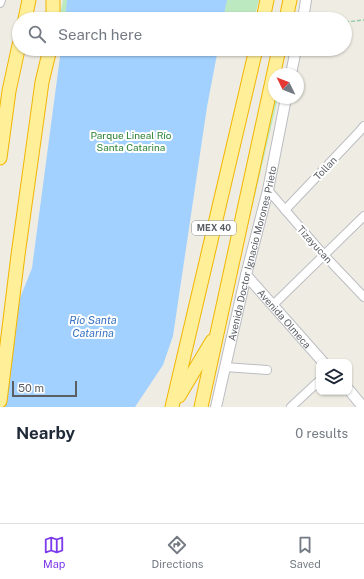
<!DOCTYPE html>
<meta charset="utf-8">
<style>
:root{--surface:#fff;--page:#f6f6f7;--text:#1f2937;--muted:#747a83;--line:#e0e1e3;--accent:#7c3aed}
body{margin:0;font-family:"Public Sans",sans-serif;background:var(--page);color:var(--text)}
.controls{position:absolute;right:12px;bottom:12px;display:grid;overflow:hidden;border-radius:8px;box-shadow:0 1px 3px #0004}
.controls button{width:36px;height:36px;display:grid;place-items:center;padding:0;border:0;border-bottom:1px solid var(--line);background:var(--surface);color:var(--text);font:20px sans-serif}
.compass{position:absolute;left:268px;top:68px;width:36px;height:36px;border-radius:50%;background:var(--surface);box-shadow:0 1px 3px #0004;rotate:313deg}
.scale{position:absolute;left:12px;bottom:10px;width:65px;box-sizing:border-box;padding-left:4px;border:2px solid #5b5f65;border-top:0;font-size:11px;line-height:14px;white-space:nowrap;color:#5b5f65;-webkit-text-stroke:3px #fff;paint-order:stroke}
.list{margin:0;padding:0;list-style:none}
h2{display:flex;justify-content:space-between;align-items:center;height:52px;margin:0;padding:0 16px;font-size:17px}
h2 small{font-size:13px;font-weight:400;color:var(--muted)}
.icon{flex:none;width:22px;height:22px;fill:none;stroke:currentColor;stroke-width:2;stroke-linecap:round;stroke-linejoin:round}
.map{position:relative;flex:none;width:364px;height:407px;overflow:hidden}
.search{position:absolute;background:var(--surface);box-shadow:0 1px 3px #0004;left:12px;right:12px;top:12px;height:44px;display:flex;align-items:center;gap:10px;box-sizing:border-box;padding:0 14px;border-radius:22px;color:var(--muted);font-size:15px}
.sheet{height:116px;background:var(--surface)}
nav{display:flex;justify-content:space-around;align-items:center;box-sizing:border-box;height:56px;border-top:1px solid var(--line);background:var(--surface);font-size:11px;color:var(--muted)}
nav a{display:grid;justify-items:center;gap:2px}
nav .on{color:var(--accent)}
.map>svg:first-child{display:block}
</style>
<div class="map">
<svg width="364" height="407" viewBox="0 0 364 407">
<rect width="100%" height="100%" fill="#efede3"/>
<g fill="#bde9c0">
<polygon points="63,0 259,0 254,19 59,19"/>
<polygon points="275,98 278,98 249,221"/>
</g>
<g fill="#a3d1ff">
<polygon points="67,0 227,0 223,19 65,19"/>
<polygon points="61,49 218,49 207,107 173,336 163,365 135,407 0,407 0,348 32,268"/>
</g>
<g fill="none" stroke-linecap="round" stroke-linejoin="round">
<g stroke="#bbbdc3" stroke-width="10">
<g id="minor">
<polyline points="0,3 1,0"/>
<polyline points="268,190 324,255 364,297"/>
<polyline points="285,210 359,132 364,126"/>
<polyline points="273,305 364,216"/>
<polyline points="225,367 267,370"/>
<polyline points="291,407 319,381"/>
</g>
</g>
<g stroke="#bbbdc3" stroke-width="12">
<g id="tertiary">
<polyline points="303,19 306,0"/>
<polyline points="291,74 296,49"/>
<path id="s1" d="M246 275 323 362"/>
<polyline points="349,390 363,407"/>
<path id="s2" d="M216 407 246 275 268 190 286 98"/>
</g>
</g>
<g stroke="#f2b500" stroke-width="15">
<g id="trunk">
<polyline points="53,0 53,19"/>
<polyline points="25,19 29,0"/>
<polyline points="263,19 267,0"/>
<polyline points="286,19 290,0"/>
<polyline points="0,158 9,91 19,45"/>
<polyline points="179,396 212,341"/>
<polyline points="0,401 18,255 39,104 42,82 50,49"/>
<polyline points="172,407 256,49"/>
<polyline points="201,407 279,49"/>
</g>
</g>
<polyline stroke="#95caa8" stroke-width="1.5" stroke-dasharray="4 2" stroke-linecap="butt" points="345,22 364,20"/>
<use href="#minor" stroke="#fff" stroke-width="8"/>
<use href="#tertiary" stroke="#fff" stroke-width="10"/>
<use href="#trunk" stroke="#ffef99" stroke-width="13"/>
</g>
<g text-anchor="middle" stroke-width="4" stroke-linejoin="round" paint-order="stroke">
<rect fill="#fff" stroke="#8c8f93" stroke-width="1" x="192" y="221" width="44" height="14" rx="3"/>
<g font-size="9" font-weight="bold" fill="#5b5f65">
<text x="214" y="231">MEX 40</text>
</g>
<g font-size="10" fill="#2d8336" stroke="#fff">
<text x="131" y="139">Parque Lineal Río<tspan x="131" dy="12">Santa Catarina</tspan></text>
</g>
<g font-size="10" fill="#5b5f65" stroke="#fff">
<text transform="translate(325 168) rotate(-46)" y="4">Tollan</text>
<text transform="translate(315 244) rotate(48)" y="4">Tizayucan</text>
<text dy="4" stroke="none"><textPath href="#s2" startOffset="158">Avenida Doctor Ignacio Morones Prieto</textPath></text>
<text dy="4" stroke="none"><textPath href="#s1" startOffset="58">Avenida Olmeca</textPath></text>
</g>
<g font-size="11" font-style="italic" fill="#3974c4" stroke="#fff">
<text x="93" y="324">Río Santa<tspan x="93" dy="13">Catarina</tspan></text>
</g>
</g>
</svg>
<div class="controls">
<button><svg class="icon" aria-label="layers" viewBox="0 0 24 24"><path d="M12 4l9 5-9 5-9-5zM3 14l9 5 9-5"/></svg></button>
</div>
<svg class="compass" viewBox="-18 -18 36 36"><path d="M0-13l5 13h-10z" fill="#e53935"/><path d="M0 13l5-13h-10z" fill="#747a83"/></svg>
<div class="scale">50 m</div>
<div class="search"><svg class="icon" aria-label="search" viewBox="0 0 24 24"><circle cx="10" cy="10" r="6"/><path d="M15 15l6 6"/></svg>Search here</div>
</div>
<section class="sheet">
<h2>Nearby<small>0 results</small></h2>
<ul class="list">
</ul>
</section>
<nav>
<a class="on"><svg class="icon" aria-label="map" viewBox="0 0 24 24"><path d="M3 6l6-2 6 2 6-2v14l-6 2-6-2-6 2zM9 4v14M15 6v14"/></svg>Map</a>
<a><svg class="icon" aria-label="directions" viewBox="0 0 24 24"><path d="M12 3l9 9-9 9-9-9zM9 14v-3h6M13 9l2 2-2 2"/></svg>Directions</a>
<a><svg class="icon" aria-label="saved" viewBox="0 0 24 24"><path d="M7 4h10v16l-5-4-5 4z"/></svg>Saved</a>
</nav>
